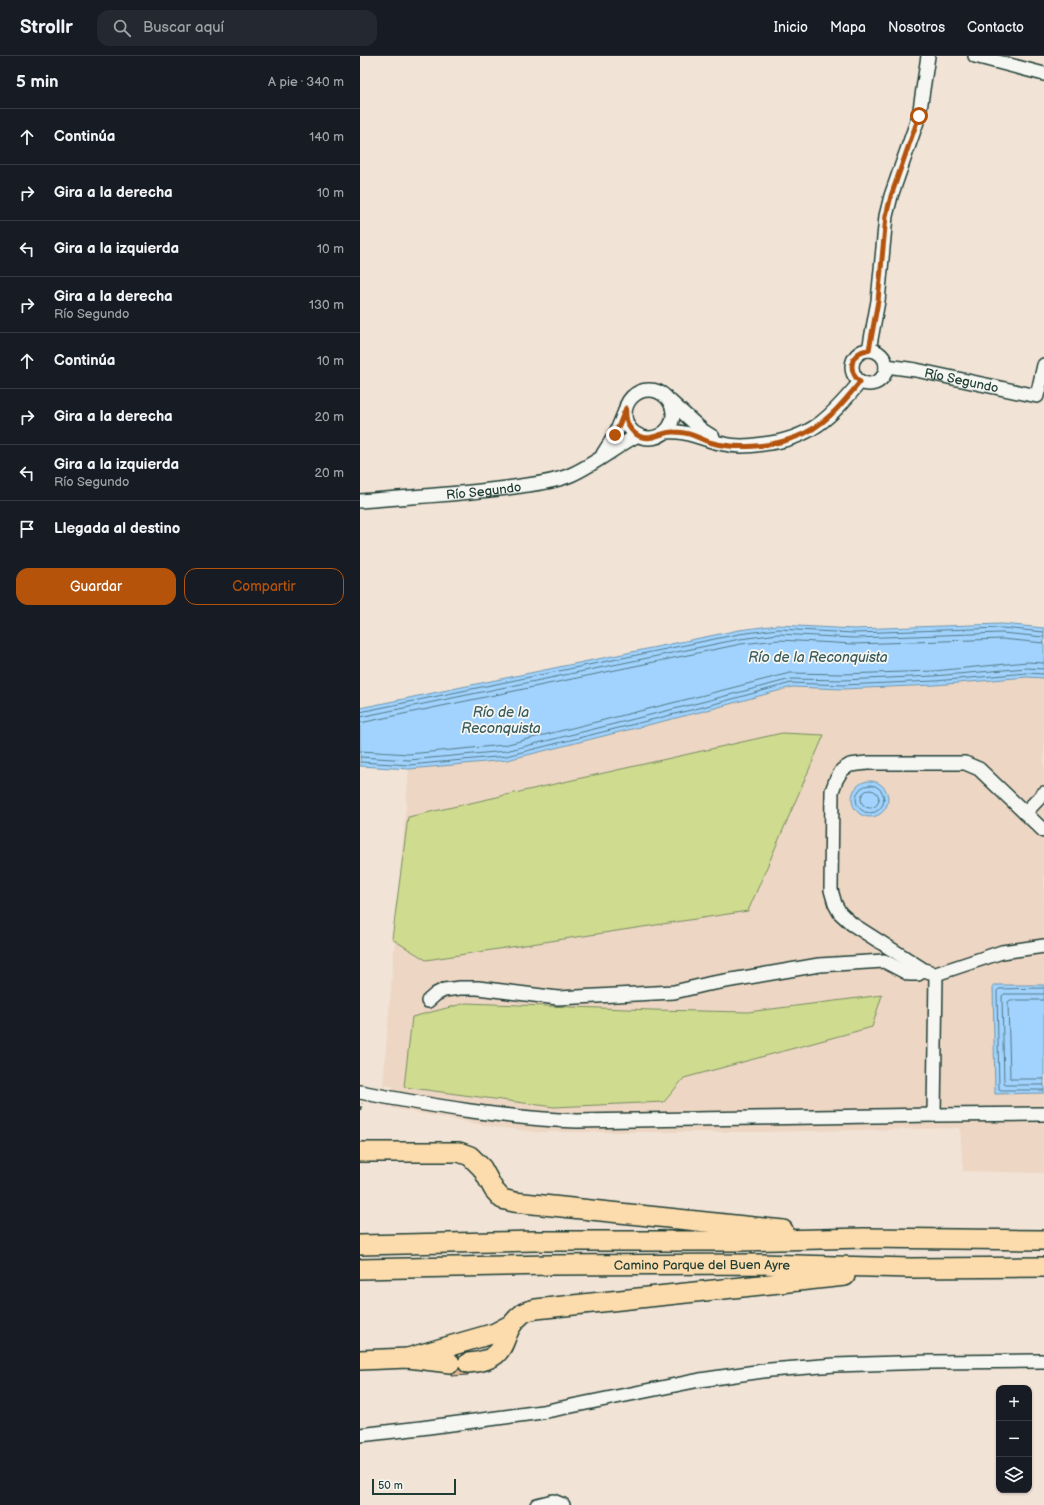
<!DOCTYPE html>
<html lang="es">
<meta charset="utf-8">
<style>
:root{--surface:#171b24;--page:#242831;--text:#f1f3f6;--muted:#9ea1a6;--line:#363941;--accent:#b45309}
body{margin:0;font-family:"Balsamiq Sans",sans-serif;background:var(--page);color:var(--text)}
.controls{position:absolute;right:12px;bottom:12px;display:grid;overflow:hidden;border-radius:8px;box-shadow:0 1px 3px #0004}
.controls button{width:36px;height:36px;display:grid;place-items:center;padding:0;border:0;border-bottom:1px solid var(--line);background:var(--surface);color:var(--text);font:20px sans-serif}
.scale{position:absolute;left:12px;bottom:10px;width:84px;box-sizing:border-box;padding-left:4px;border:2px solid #1f3d34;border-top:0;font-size:11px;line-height:14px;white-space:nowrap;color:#1f3d34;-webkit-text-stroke:3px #f6f6f2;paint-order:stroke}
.stop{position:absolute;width:12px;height:12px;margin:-9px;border:3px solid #b45309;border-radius:50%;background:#fff}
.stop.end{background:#b45309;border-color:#fff;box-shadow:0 1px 4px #0008}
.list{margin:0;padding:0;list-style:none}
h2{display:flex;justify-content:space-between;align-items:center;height:52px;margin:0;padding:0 16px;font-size:17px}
h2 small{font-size:13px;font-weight:400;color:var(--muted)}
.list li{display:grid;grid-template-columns:26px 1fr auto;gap:12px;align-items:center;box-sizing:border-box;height:56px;padding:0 16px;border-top:1px solid var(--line)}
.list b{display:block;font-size:15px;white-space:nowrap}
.list p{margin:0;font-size:13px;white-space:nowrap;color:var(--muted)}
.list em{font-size:13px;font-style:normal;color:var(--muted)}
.actions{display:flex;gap:8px;padding:12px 16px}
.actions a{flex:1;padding:9px 0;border:1px solid var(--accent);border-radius:12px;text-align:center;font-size:14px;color:var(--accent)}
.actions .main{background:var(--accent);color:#fff}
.icon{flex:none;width:22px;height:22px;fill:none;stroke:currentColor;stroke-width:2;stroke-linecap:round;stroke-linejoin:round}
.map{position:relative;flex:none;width:684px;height:1449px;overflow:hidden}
header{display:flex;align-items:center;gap:24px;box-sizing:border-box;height:56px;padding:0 20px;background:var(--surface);border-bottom:1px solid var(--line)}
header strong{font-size:19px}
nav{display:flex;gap:22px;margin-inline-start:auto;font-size:14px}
.search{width:280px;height:36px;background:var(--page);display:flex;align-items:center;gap:10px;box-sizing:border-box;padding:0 14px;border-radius:12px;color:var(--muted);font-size:15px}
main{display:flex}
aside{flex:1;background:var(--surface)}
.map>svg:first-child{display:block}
</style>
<header>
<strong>Strollr</strong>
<div class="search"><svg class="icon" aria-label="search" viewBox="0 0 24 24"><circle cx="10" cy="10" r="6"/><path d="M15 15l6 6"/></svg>Buscar aquí</div>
<nav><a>Inicio</a><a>Mapa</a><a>Nosotros</a><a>Contacto</a></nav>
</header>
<main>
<aside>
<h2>5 min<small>A pie · 340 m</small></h2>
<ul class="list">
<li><svg class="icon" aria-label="ahead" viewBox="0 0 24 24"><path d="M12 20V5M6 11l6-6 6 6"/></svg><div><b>Continúa</b></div><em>140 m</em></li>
<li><svg class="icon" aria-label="right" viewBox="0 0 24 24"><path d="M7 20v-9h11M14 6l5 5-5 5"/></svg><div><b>Gira a la derecha</b></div><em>10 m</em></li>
<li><svg class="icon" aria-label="left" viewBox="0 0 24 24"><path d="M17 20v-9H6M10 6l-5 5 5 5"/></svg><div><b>Gira a la izquierda</b></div><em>10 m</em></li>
<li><svg class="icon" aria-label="right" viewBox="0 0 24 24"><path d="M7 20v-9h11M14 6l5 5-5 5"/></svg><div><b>Gira a la derecha</b><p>Río Segundo</p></div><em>130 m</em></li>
<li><svg class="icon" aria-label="ahead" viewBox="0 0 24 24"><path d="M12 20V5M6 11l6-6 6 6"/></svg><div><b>Continúa</b></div><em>10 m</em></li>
<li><svg class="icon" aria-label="right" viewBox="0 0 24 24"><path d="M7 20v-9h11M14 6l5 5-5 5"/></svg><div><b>Gira a la derecha</b></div><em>20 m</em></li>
<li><svg class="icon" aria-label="left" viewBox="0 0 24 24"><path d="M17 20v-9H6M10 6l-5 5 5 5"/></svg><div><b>Gira a la izquierda</b><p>Río Segundo</p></div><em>20 m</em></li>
<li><svg class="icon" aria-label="arrive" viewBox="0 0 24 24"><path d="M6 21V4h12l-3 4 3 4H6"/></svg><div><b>Llegada al destino</b></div></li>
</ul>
<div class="actions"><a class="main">Guardar</a><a>Compartir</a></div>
</aside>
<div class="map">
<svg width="684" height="1449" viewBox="0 0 684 1449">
<rect width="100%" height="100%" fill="#f1e3d6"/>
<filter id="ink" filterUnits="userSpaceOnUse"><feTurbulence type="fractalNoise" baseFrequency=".025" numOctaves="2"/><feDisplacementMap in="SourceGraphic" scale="8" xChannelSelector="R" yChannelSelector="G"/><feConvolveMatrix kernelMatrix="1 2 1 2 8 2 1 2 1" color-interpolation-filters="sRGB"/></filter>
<g filter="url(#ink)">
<polygon fill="#edd6c3" points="668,621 684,622 684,1117 603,1115 600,1072 395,1076 176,1076 134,1071 32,1052 33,1030 23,1029 49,713 147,704 344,655 432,631 483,633 575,629"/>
<g fill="#cfdb8f" stroke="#778c62">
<polygon points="422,677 464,679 388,855 66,904 32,883 48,761"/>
<polygon points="522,939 512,971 324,1022 304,1046 194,1051 44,1031 52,961 106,947 293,954 388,956"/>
</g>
<g fill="#a1d3fe" stroke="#6d97ad">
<polygon points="642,568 684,572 684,622 667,621 575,629 483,633 432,631 344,655 147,704 49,713 0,710 0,652 379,574 418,569 494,573"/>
<circle cx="510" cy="743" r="18"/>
<polygon points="633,929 684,929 684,1037 635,1038"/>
</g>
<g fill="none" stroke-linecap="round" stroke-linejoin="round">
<g stroke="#537985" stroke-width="1">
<polyline points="0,656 379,578 418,573 494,577 642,572 684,576"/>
<polyline points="0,661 380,583 418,578 494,582 642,577 684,581"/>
<polyline points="0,667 381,588 419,584 494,588 642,583 684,587"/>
<polyline points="0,695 49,698 144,689 340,640 430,617 483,618 574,615 667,606 684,607"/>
<polyline points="0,701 49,704 146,695 342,646 431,623 483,624 574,620 667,612 684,613"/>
<polyline points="0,706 49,709 146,700 343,651 431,627 483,629 575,625 667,617 684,618"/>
<circle cx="510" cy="743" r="14"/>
<circle cx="510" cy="743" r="9"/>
<polyline points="684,932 639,933 637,935 639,1033 641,1034 684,1034"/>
<polyline points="684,938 644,938 642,940 644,1028 646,1029 684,1029"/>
<polyline points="684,944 650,944 648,946 650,1022 651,1023 684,1023"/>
</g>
</g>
<polygon fill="#e5b696" stroke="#1f3d34" points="99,1313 104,1317 108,1318 108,1319 91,1320 91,1318 95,1317"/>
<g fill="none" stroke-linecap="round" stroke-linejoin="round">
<g stroke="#1f3d34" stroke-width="16">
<g id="minor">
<polyline points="615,0 684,18"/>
<polyline points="509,294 518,245 526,160 531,140 559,60 568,0"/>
<circle cx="509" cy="311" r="17"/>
<path id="s1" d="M526 310 556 314 677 340 684 309"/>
<circle cx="289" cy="358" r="24"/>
<polyline points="310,345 342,374 353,381"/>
<path d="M305 376C330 374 341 384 364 388 376 391 391 390 403 388 451 383 471 361 500 326"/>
<polyline points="243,398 255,379 265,355"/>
<path id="s2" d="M0 445C51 441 103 438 154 431 172 428 191 427 208 420 231 411 255 391 278 379"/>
<polyline points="665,757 684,737"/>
<polyline points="570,916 564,914 492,868 480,857 475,848 471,834 472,735 476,724 482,714 490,709 507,707 605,707 619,713 684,775"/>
<polyline points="68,945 76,938 84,934 100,932 118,932 198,942 314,936 348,928 459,909 524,905 549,918 558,918 564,914"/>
<path d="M0 1036C72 1050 144 1062 217 1065L574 1059 576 918 642 896 684 890"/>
<polyline points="574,1059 684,1058"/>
<polyline points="0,1379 61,1372 182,1356 340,1324 410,1314 475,1309 570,1306 684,1305"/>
<polyline points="177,1449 193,1445 203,1449"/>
</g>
</g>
<g stroke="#1f3d34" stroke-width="22">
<g id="highway">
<polyline points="0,1096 99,1096 110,1100 122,1112 134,1134 142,1143 154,1146 423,1174"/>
<polyline points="0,1189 173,1185 379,1185 504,1182 684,1184"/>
<path id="s3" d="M0 1213 188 1209 399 1208 550 1212 684 1211"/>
<polyline points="48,1302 135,1277 152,1268"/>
<polyline points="0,1304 48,1302 90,1307"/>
<path d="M108 1307C155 1304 136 1278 162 1258 165 1255 172 1254 176 1253L485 1220"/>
</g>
</g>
<polyline stroke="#1f3d34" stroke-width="2" stroke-dasharray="4 3" stroke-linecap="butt" points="0,1054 2,1047"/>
<use href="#minor" stroke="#f6f6f2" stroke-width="13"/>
<use href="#highway" stroke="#fcdcac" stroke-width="19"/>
</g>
</g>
<g fill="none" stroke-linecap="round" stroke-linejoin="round" filter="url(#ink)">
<path stroke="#b45309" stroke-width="5" d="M255 379 266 352C265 363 268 374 279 380 292 386 302 375 314 376 330 376 336 381 349 386 376 394 410 391 436 381 464 371 482 348 500 326 487 315 490 295 509 294L518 245 526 160 531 140 559 60"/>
</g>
<g text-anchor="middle" stroke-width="3.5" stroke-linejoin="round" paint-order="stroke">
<g font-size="13" fill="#1f3d34" stroke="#f6f6f2">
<text dy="5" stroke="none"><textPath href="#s1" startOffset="77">Río Segundo</textPath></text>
<text dy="5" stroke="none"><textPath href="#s2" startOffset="124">Río Segundo</textPath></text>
<text dy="5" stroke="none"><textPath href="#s3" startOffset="342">Camino Parque del Buen Ayre</textPath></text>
</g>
<g font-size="14" font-style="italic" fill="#395b5c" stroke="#f6f6f2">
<text x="458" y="606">Río de la Reconquista</text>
<text x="141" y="661">Río de la<tspan x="141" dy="16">Reconquista</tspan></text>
</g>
</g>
</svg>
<div class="controls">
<button>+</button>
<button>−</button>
<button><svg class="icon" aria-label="layers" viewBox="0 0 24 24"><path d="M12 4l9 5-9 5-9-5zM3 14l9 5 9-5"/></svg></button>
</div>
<div class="scale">50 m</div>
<div class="stop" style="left:559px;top:60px"></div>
<div class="stop end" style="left:255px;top:379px"></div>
</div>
</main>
